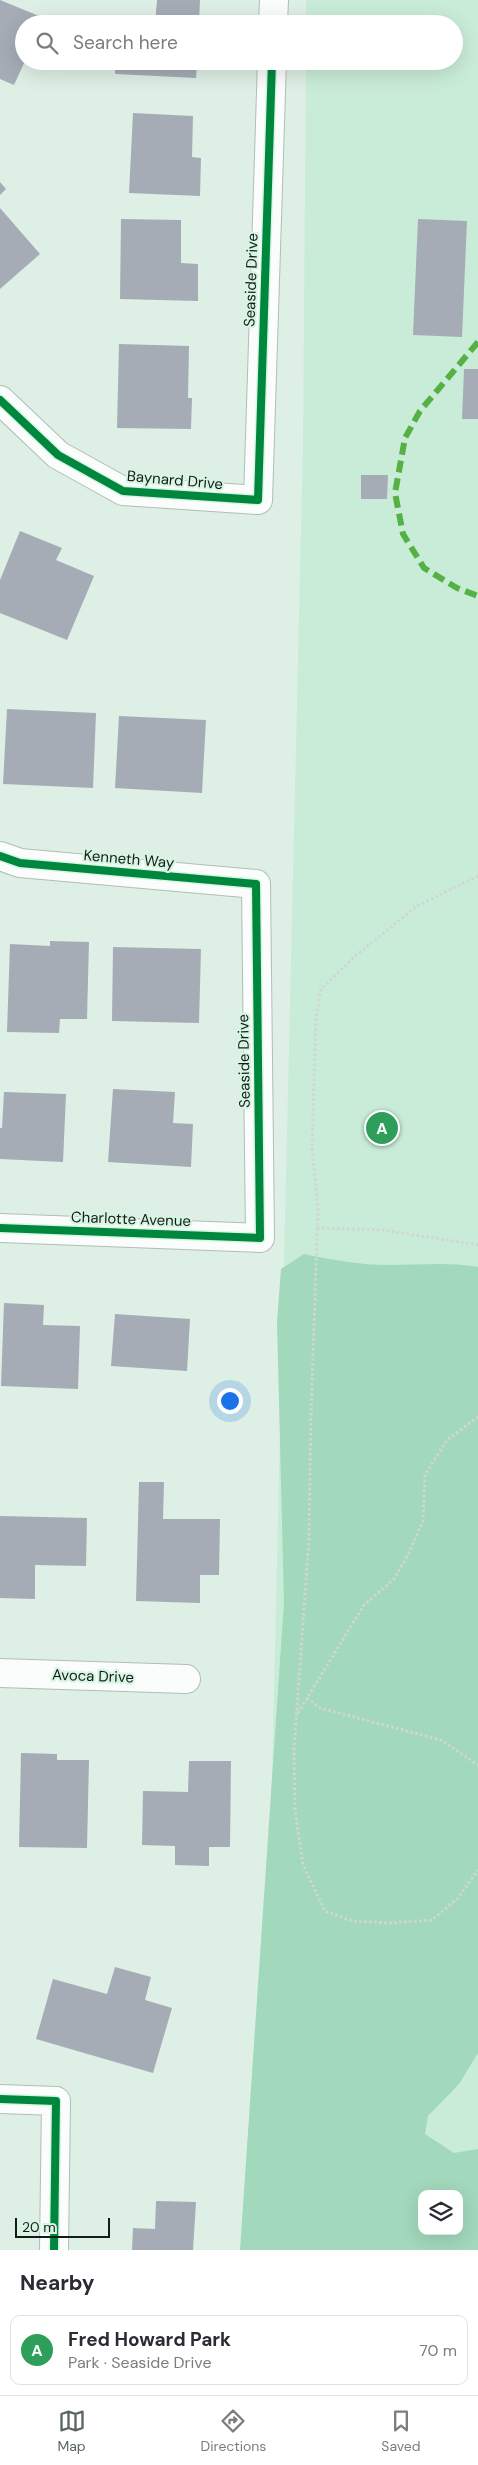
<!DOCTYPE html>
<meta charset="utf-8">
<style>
:root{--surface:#fff;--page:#f2f2f3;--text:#2b2b33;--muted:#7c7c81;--line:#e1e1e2;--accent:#5a665f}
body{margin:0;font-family:"DM Sans",sans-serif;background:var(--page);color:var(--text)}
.controls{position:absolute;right:15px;bottom:15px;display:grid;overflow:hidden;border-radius:10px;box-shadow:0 5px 20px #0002}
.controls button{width:45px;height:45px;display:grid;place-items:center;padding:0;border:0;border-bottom:1px solid var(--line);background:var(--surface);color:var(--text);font:25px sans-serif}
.scale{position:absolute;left:15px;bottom:12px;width:95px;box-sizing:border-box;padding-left:5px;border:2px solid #131d17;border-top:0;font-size:14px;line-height:18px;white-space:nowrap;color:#131d17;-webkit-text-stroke:4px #d8f5e4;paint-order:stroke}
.you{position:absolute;left:229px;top:1400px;width:18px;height:18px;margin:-12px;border:4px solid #fff;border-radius:50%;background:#1a73e8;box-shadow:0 0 0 8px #1a73e833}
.badge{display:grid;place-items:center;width:32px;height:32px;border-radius:50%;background:var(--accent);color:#fff;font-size:16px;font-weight:700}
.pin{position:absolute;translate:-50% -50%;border:2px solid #fff;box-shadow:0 1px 5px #0006}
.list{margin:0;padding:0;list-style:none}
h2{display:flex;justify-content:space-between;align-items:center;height:65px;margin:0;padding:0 20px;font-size:21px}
h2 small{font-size:16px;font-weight:400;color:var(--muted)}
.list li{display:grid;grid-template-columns:32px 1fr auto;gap:15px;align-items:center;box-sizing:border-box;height:70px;margin:0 10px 10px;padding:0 10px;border:1px solid var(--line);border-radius:10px}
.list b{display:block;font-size:19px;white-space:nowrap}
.list p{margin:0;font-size:16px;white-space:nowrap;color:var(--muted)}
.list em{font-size:16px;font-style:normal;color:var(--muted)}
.icon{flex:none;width:28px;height:28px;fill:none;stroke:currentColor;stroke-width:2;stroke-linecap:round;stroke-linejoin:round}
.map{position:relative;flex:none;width:478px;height:2250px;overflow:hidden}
.search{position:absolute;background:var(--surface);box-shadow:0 5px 20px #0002;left:15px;right:15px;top:15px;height:55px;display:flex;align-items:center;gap:12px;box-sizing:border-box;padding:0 18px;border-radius:28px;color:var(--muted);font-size:19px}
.sheet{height:145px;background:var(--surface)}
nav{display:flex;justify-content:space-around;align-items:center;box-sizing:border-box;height:70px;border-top:1px solid var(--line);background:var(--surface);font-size:14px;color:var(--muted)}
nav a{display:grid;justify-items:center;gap:2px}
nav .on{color:var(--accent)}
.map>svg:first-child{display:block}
</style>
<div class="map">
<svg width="478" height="2250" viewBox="0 0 478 2250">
<rect width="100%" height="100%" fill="#deefe5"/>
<path fill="#c9ecd8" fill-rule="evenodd" d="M306 0H478V2250H261L303 445 306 61H454V24H306ZM422 2194H459V2231H422Z"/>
<path fill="#a2d8bb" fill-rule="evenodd" d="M304 1254C332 1260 360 1265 389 1265 419 1265 448 1262 478 1267V2053L459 2084 428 2116 425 2134 454 2153 478 2149V2250H240L284 1602 277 1322 281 1269ZM422 2194H459V2231H422Z"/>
<g fill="#a5acb6">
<polygon points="0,0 44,18 42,24 24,24 25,61 14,85 0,79"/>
<polygon points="157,0 200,0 199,24 155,24"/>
<polygon points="115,61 197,61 196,78 115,74"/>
<polygon points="133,113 193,116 192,157 201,158 200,196 129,193"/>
<polygon points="0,182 6,189 0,195"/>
<polygon points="0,208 40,254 0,289"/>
<polygon points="121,219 181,220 181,263 198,264 198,301 120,299"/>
<polygon points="418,219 467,221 462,337 413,335"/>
<polygon points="119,344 189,346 188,398 192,398 191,429 117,428"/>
<polygon points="464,369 478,369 478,419 462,419"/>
<polygon points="361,475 388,475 387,499 361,499"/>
<polygon points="20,531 62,548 56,560 94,576 67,640 0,613 0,580"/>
<polygon points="7,709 96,713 93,788 3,784"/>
<polygon points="119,716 206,720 202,793 115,788"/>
<polygon points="50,941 89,942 87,1019 60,1019 59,1033 7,1032 10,944 50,946"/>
<polygon points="113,947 201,949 199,1023 112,1021"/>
<polygon points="113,1089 175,1092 173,1123 193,1124 191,1167 108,1162"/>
<polygon points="4,1092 66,1094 63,1162 0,1159 0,1128 2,1128"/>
<polygon points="4,1303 44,1305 43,1325 80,1326 78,1389 1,1386"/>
<polygon points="115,1314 190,1319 187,1371 111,1366"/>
<polygon points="139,1482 164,1482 163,1519 220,1519 219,1575 200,1575 200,1603 136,1601"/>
<polygon points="0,1516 87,1518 86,1566 35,1565 35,1599 0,1598"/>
<polygon points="21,1753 57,1754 57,1760 89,1760 87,1848 19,1847"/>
<polygon points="189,1761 231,1761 230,1847 209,1847 209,1866 175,1865 175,1846 142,1845 143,1791 188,1792"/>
<polygon points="115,1967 151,1977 145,2000 172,2008 153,2073 36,2039 53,1979 107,1994"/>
<polygon points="156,2201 196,2202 193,2250 132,2250 133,2228 155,2229"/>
</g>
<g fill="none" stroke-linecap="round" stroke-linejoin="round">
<g stroke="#b1beb6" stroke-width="30">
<g id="minor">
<polyline points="273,24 274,0"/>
<polyline points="0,400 58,455 123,491 258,500 272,61"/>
<polyline points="0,856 20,863 256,884 260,1238 0,1228"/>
<polyline points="0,1673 186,1679"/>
<polyline points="0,2099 56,2101 54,2250"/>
</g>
</g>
<g stroke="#d0d6d2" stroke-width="3" stroke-dasharray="2.5 2.5" stroke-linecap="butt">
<polyline points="478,876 417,906 354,957 321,989 316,1017 312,1146 318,1210 311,1413 309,1539 294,1750 295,1810 303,1865 325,1911 352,1921 390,1923 432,1920 458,1898 478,1870"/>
<polyline points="317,1228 383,1230 478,1245"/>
<polyline points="307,1698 320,1708 441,1740 478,1765"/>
<polyline points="298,1713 364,1605 394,1579 408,1555 423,1521 425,1475 447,1440 478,1417"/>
</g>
<use href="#minor" stroke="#fafdfb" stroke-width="28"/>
<polyline stroke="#55b145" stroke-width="6" stroke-dasharray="12 6" stroke-linecap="butt" points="478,342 420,411 405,438 395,493 403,534 424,568 457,588 478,596"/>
<g stroke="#d8f5e4" stroke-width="11">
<g id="cycleway">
<polyline points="0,400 58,455 123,491 258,500 272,61"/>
<polyline points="0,856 20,863 256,884 260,1238 0,1228"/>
<polyline points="0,2099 56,2101 54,2250"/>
</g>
</g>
<use href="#cycleway" stroke="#00873e" stroke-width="8"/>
</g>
<g text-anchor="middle" stroke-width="4.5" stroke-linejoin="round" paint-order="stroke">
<g font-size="15" fill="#131d17" stroke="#d8f5e4">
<text transform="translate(251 280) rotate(-88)" y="5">Seaside Drive</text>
<text transform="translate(175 480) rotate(5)" y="5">Baynard Drive</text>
<text transform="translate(129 859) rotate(5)" y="5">Kenneth Way</text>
<text transform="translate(244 1061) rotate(-91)" y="5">Seaside Drive</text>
<text transform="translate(131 1219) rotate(2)" y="5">Charlotte Avenue</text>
<text transform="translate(93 1676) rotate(2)" y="5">Avoca Drive</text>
</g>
</g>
</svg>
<div class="controls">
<button><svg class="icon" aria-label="layers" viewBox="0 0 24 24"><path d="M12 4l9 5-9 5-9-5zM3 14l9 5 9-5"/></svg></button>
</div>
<div class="scale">20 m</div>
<div class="you"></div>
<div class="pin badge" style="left:382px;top:1128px;background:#2e9e5b">A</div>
<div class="search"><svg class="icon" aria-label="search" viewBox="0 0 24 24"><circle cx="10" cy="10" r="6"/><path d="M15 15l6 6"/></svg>Search here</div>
</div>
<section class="sheet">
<h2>Nearby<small></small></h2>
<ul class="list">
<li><span class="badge" style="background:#2e9e5b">A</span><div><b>Fred Howard Park</b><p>Park · Seaside Drive</p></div><em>70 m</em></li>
</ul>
</section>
<nav>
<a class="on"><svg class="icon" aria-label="map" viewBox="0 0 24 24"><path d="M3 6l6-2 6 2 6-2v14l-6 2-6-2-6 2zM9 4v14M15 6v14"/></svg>Map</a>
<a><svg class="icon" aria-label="directions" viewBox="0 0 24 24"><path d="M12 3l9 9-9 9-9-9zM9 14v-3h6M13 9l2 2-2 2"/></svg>Directions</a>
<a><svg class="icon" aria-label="saved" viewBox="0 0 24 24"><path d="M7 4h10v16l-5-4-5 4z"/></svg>Saved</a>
</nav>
